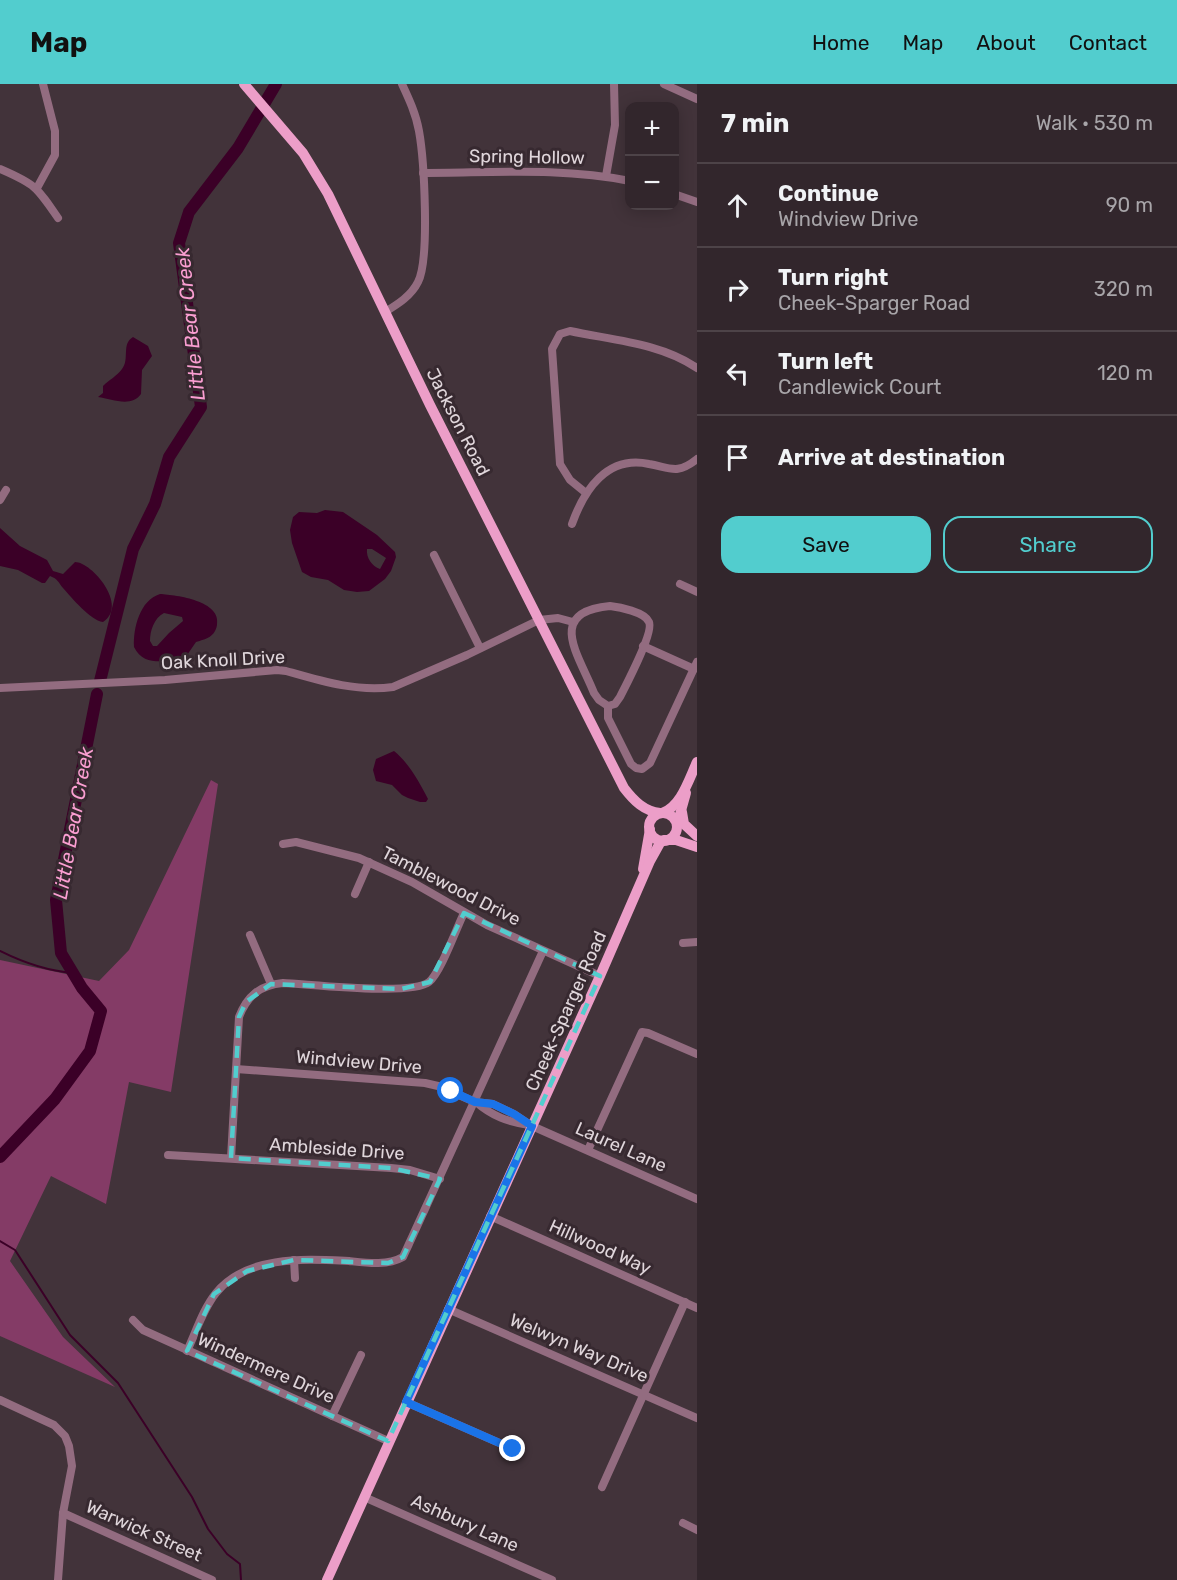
<!DOCTYPE html>
<meta charset="utf-8">
<style>
:root{--surface:#32262c;--page:#3d3238;--text:#f1f3f6;--muted:#a8a5a9;--line:#4d4348;--accent:#52cdce}
body{margin:0;font-family:Rubik,sans-serif;background:var(--page);color:var(--text)}
.controls{position:absolute;right:18px;top:18px;display:grid;overflow:hidden;border-radius:12px;box-shadow:0 3px 15px #0003}
.controls button{width:54px;height:54px;display:grid;place-items:center;padding:0;border:0;border-bottom:2px solid var(--line);background:var(--surface);color:var(--text);font:30px sans-serif}
.stop{position:absolute;width:18px;height:18px;margin:-14px;border:4px solid #1a73e8;border-radius:50%;background:#fff}
.stop.end{background:#1a73e8;border-color:#fff;box-shadow:0 2px 6px #0008}
.list{margin:0;padding:0;list-style:none}
h2{display:flex;justify-content:space-between;align-items:center;height:78px;margin:0;padding:0 24px;font-size:26px}
h2 small{font-size:20px;font-weight:400;color:var(--muted)}
.list li{display:grid;grid-template-columns:39px 1fr auto;gap:18px;align-items:center;box-sizing:border-box;height:84px;padding:0 24px;border-top:2px solid var(--line)}
.list b{display:block;font-size:22px;white-space:nowrap}
.list p{margin:0;font-size:20px;white-space:nowrap;color:var(--muted)}
.list em{font-size:20px;font-style:normal;color:var(--muted)}
.actions{display:flex;gap:12px;padding:18px 24px}
.actions a{flex:1;padding:14px 0;border:2px solid var(--accent);border-radius:18px;text-align:center;font-size:21px;color:var(--accent)}
.actions .main{background:var(--accent);color:#111}
.icon{flex:none;width:33px;height:33px;fill:none;stroke:currentColor;stroke-width:2;stroke-linecap:round;stroke-linejoin:round}
.map{position:relative;flex:none;width:697px;height:1496px;overflow:hidden}
header{display:flex;align-items:center;gap:36px;box-sizing:border-box;height:84px;padding:0 30px;background:var(--accent);color:#111}
header strong{font-size:28px}
nav{display:flex;gap:33px;margin-inline-start:auto;font-size:21px}
main{display:flex}
aside{flex:1;background:var(--surface)}
.map>svg:first-child{display:block}
</style>
<header>
<strong>Map</strong>
<nav><a>Home</a><a>Map</a><a>About</a><a>Contact</a></nav>
</header>
<main>
<div class="map">
<svg width="697" height="1496" viewBox="0 0 697 1496">
<rect width="100%" height="100%" fill="#42333a"/>
<polygon fill="#843b66" points="211,696 218,700 171,1008 129,998 106,1120 51,1092 10,1177 63,1253 115,1303 0,1252 0,876 99,897 129,866"/>
<g fill="#3b0027" fill-rule="evenodd">
<path d="M133 253 148 262 152 272 142 286 141 310C131 324 112 315 98 313L103 309V302C109 296 117 292 122 285 130 275 121 260 133 253Z"/>
<path d="M325 426 343 428 377 451 395 468 396 473 391 487 385 495 369 507 357 508 344 506 328 496 311 493 302 488 292 459 290 446 293 433 299 428 317 429ZM372 465 386 474 380 485C372 482 366 474 367 465Z"/>
<path d="M0 444 20 462 47 476 53 487 63 490 75 478C92 478 129 522 103 538 90 536 72 514 63 504 58 498 58 495 50 492L45 499H42L18 486 0 482Z"/>
<path d="M160 510C177 511 222 517 217 541 215 553 206 555 196 558L183 577C165 575 144 584 134 563 133 544 140 516 160 510ZM164 529 182 533 183 537 169 549 157 562H153L150 557C150 547 154 534 164 529Z"/>
<path d="M394 667C408 678 420 699 428 715L426 718H420L408 714 402 711 392 701 376 697 373 686 376 675Z"/>
</g>
<g fill="none" stroke-linecap="round" stroke-linejoin="round">
<g stroke="#3b0027" stroke-width="2">
<path d="M0 867C24 879 46 887 73 889"/>
<polyline points="0,1157 15,1166 70,1251 118,1299 192,1413 208,1445 227,1470 240,1480 241,1496"/>
</g>
<g stroke="#3b0027" stroke-width="12">
<polyline points="100,597 133,465 155,420 169,373 201,323 179,159 189,128 238,64 276,0"/>
<polyline points="0,1073 55,1015 90,967 101,927 82,904 61,869 56,816 97,610"/>
</g>
<g stroke="#936c80" stroke-width="8">
<polyline points="664,0 697,15"/>
<path d="M0 85C35 100 37 103 58 134"/>
<path d="M423 89C492 89 561 83 630 97"/>
<polyline points="606,92 615,41 614,0"/>
<polyline points="37,104 55,71 55,47 43,0"/>
<polyline points="674,110 697,118"/>
<path d="M385 228C398 220 411 212 418 198 430 175 424 75 419 47 416 30 409 15 402 0"/>
<path d="M586 409 570 396 560 380 552 265 560 250 570 247C612 256 661 259 697 284"/>
<polyline points="0,416 6,406"/>
<path d="M572 440C584 406 607 371 649 380 671 384 677 391 697 375"/>
<polyline points="434,471 480,564"/>
<polyline points="680,500 697,508"/>
<path d="M610 522C619 523 645 528 649 538 654 548 626 601 620 613L615 620 608 622 599 616 594 609C579 571 545 528 610 522Z"/>
<polyline points="643,562 694,585"/>
<path d="M0 604 165 596 277 586 286 587C321 597 356 608 393 603L467 571 539 536 558 534 573 538"/>
<polyline points="608,622 608,634 631,680 636,684 642,685 650,679 697,578"/>
<polyline points="283,760 296,758 359,774 412,798 487,841 600,892"/>
<polyline points="355,810 369,778"/>
<polyline points="250,851 271,900"/>
<polyline points="683,859 697,858"/>
<polyline points="236,985 425,999 438,1002 475,1018 493,1020 514,1030 532,1042 697,1115"/>
<path d="M476 1018C492 1032 508 1038 529 1041"/>
<polyline points="588,1066 642,948 648,949 697,970"/>
<polyline points="168,1071 391,1084 410,1086 440,1095"/>
<path d="M231 1074 239 933C247 912 260 901 283 899 309 900 412 912 429 898 441 888 456 845 464 829"/>
<polyline points="490,1132 697,1224"/>
<polyline points="294,1176 295,1194"/>
<polyline points="448,1225 697,1334"/>
<polyline points="133,1236 143,1246 388,1357"/>
<path d="M187 1267C196 1248 203 1225 216 1209 247 1171 305 1175 349 1177 367 1179 387 1182 403 1173L543 867"/>
<polyline points="0,1316 54,1341 65,1352 69,1362 72,1382 63,1429 58,1496"/>
<polyline points="406,1318 513,1365"/>
<polyline points="332,1332 361,1271"/>
<polyline points="602,1403 685,1218"/>
<polyline points="364,1413 552,1496"/>
<polyline points="63,1429 212,1496"/>
<polyline points="683,1439 697,1446"/>
</g>
<g stroke="#ec9ec8" stroke-width="10">
<path d="M244 0 303 69 328 110 430 321 624 704C634 717 644 727 660 729"/>
<polyline points="682,728 684,740 697,752"/>
<path d="M662 729C681 723 689 695 697 678"/>
<circle cx="663" cy="743" r="14"/>
<polyline points="677,741 686,709"/>
<polyline points="666,756 676,756 697,763"/>
<polyline points="643,785 650,745"/>
<polyline points="327,1496 600,892 650,777 660,759 664,756"/>
</g>
</g>
<g fill="none" stroke-linecap="round" stroke-linejoin="round">
<polyline stroke="#1a73e8" stroke-width="8" points="451,1007 475,1018 493,1020 514,1030 532,1042 406,1318 513,1365"/>
</g>
<path fill="none" stroke="#52cdce" stroke-width="4.5" stroke-dasharray="12 8" stroke-linejoin="round" d="M464 829 600 892 388 1357 187 1267 214 1210 247 1187 294 1176 388 1179 403 1173 440 1095 391 1084 231 1074 239 933 246 918 271 900 401 905 430 898Z"/>
<g text-anchor="middle" stroke-width="6" stroke-linejoin="round" paint-order="stroke">
<g font-size="18" fill="#e0d6db" stroke="#372930">
<text transform="translate(527 73) rotate(1)" y="6">Spring Hollow</text>
<text transform="translate(458 338) rotate(63)" y="6">Jackson Road</text>
<text transform="translate(223 576) rotate(-3)" y="6">Oak Knoll Drive</text>
<text transform="translate(451 802) rotate(27)" y="6">Tamblewood Drive</text>
<text transform="translate(566 927) rotate(-66)" y="6">Cheek-Sparger Road</text>
<text transform="translate(359 978) rotate(5)" y="6">Windview Drive</text>
<text transform="translate(621 1063) rotate(24)" y="6">Laurel Lane</text>
<text transform="translate(337 1065) rotate(4)" y="6">Ambleside Drive</text>
<text transform="translate(600 1163) rotate(24)" y="6">Hillwood Way</text>
<text transform="translate(579 1264) rotate(23)" y="6">Welwyn Way Drive</text>
<text transform="translate(266 1284) rotate(24)" y="6">Windermere Drive</text>
<text transform="translate(465 1439) rotate(24)" y="6">Ashbury Lane</text>
<text transform="translate(144 1447) rotate(24)" y="6">Warwick Street</text>
</g>
<g font-size="20" font-style="italic" fill="#fa9ed1" stroke="#372930">
<text transform="translate(190 240) rotate(-96)" y="7">Little Bear Creek</text>
<text transform="translate(73 739) rotate(-80)" y="7">Little Bear Creek</text>
</g>
</g>
</svg>
<div class="controls">
<button>+</button>
<button>−</button>
</div>
<div class="stop" style="left:451px;top:1007px"></div>
<div class="stop end" style="left:513px;top:1365px"></div>
</div>
<aside>
<h2>7 min<small>Walk · 530 m</small></h2>
<ul class="list">
<li><svg class="icon" aria-label="ahead" viewBox="0 0 24 24"><path d="M12 20V5M6 11l6-6 6 6"/></svg><div><b>Continue</b><p>Windview Drive</p></div><em>90 m</em></li>
<li><svg class="icon" aria-label="right" viewBox="0 0 24 24"><path d="M7 20v-9h11M14 6l5 5-5 5"/></svg><div><b>Turn right</b><p>Cheek-Sparger Road</p></div><em>320 m</em></li>
<li><svg class="icon" aria-label="left" viewBox="0 0 24 24"><path d="M17 20v-9H6M10 6l-5 5 5 5"/></svg><div><b>Turn left</b><p>Candlewick Court</p></div><em>120 m</em></li>
<li><svg class="icon" aria-label="arrive" viewBox="0 0 24 24"><path d="M6 21V4h12l-3 4 3 4H6"/></svg><div><b>Arrive at destination</b></div></li>
</ul>
<div class="actions"><a class="main">Save</a><a>Share</a></div>
</aside>
</main>
